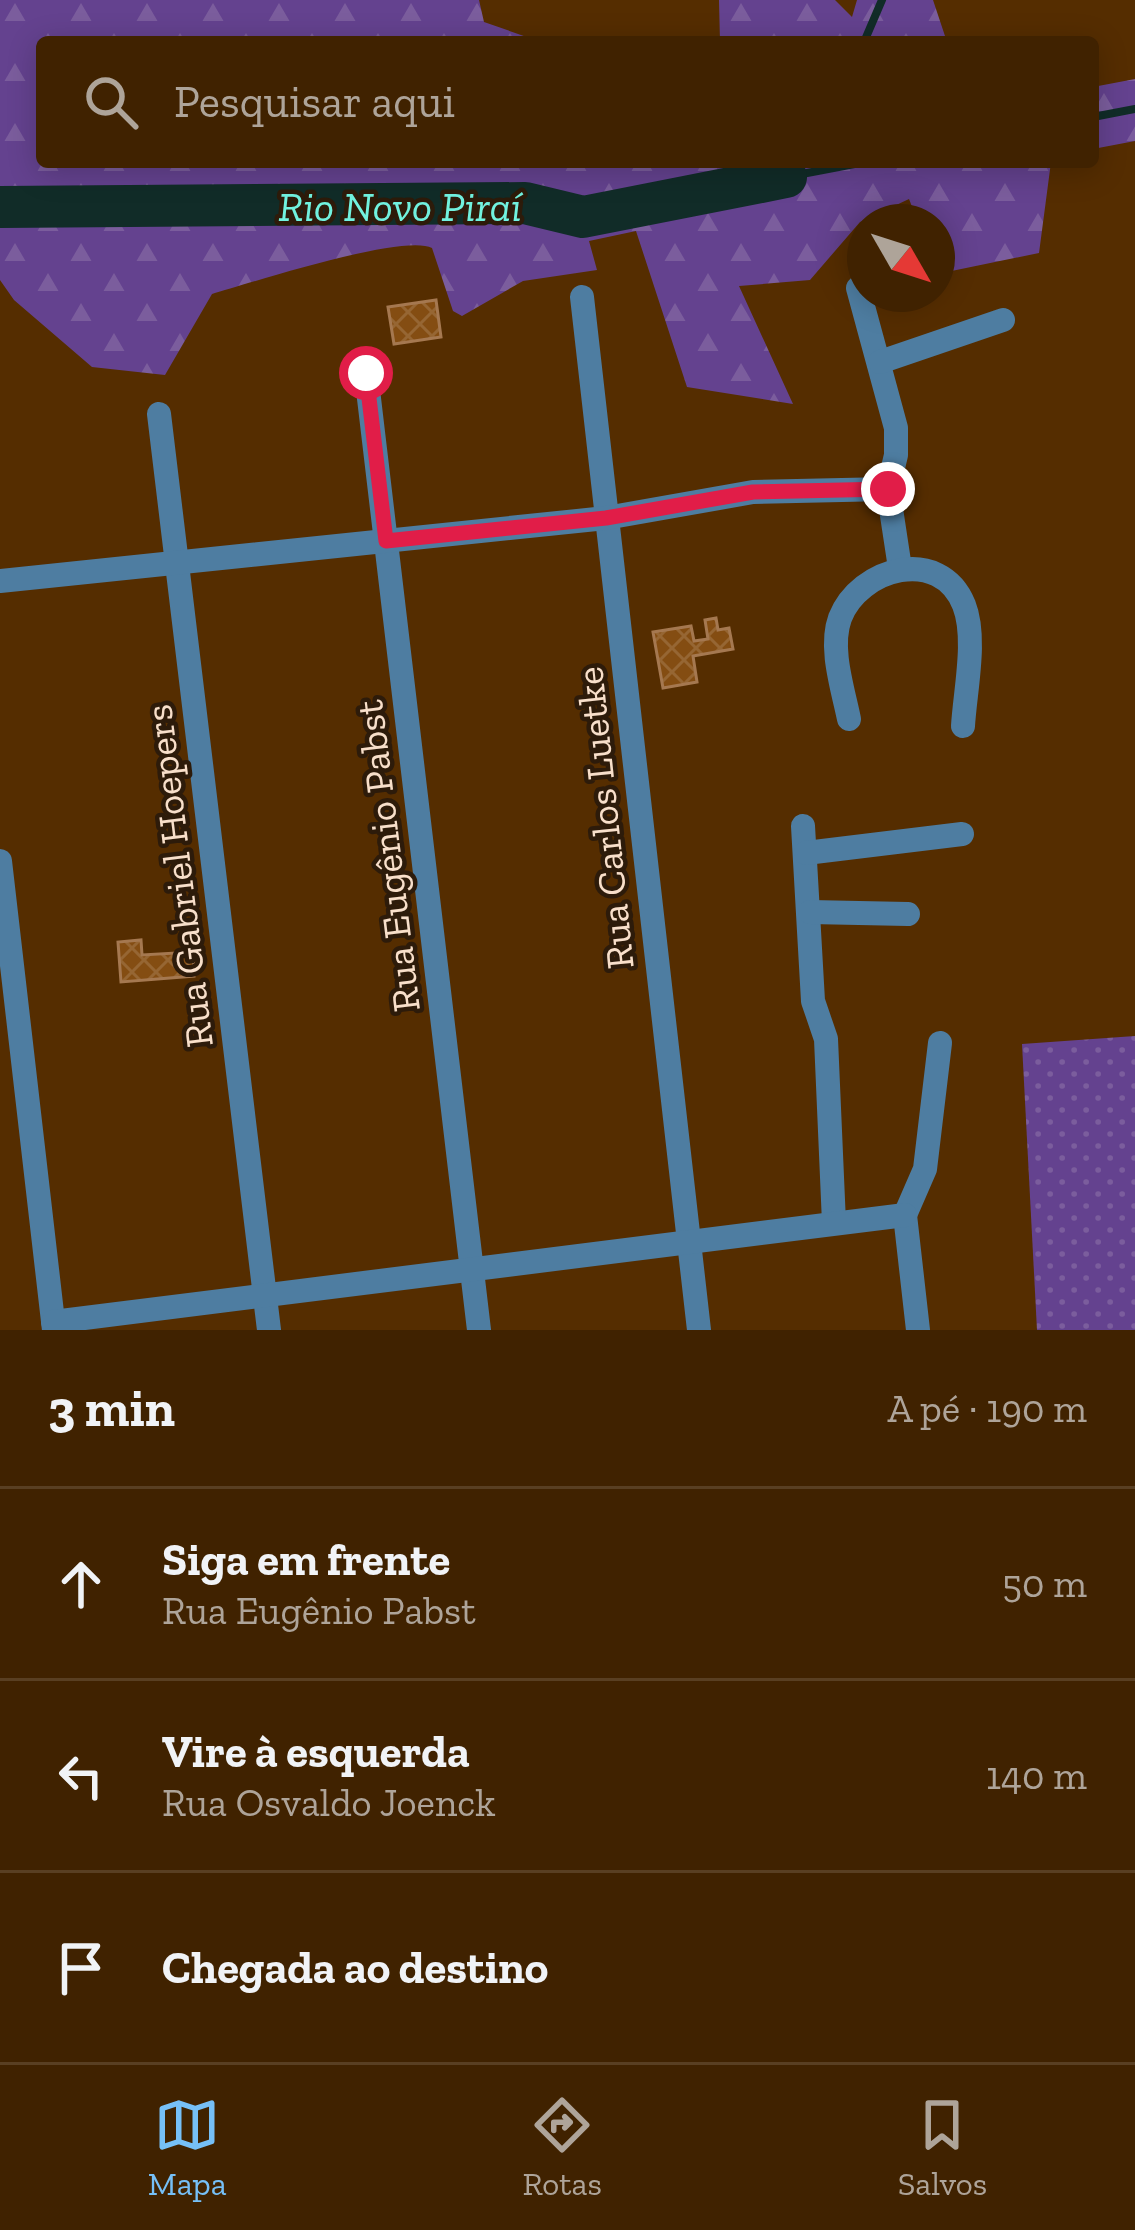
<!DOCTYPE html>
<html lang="pt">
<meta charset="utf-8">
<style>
:root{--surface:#402200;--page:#472a0a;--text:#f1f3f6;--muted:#aea499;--line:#593f22;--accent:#76c0f7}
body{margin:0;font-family:"Zilla Slab",serif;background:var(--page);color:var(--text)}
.compass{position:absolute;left:847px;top:204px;width:108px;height:108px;border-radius:50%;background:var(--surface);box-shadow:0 6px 30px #0003;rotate:129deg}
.stop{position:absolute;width:36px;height:36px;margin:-27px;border:9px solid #e11d48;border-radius:50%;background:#fff}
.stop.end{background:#e11d48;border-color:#fff;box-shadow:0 3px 12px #0008}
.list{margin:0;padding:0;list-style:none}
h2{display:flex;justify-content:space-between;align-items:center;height:156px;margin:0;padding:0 48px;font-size:51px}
h2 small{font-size:39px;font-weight:400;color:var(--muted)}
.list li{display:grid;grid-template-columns:78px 1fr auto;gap:36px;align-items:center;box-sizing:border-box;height:192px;padding:0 48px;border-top:3px solid var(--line)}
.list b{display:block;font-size:45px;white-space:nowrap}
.list p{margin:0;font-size:39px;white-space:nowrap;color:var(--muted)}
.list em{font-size:39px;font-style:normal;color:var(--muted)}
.icon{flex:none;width:66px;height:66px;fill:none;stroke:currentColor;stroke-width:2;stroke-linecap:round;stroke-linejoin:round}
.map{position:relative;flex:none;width:1135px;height:1330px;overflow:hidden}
.search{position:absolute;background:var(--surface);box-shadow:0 6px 30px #0003;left:36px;right:36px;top:36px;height:132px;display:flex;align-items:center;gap:30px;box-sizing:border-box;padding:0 42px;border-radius:12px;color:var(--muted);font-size:45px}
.sheet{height:732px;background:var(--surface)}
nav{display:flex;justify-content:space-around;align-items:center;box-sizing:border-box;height:168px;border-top:3px solid var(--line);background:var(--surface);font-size:33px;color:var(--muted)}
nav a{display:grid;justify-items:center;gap:6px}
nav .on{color:var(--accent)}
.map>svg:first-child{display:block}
</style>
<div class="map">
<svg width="1135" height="1330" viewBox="0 0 1135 1330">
<defs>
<pattern id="grass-dots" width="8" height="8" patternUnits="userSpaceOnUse" patternTransform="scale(3)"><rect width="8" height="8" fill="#64428f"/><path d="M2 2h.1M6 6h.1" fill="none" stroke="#7b5d9d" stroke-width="1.8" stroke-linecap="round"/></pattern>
<pattern id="forest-firs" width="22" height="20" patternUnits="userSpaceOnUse" patternTransform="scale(3)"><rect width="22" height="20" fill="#64428f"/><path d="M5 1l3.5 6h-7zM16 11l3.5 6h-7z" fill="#7b5d9d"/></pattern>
<pattern id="building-cross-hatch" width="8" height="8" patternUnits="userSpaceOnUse" patternTransform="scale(3)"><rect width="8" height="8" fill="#844d12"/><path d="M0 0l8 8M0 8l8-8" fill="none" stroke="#966633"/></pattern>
</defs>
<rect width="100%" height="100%" fill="#552d00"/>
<polygon fill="url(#grass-dots)" points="1135,1036 1135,1330 1037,1330 1022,1044"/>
<g fill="url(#forest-firs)">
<path d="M0 0H479L484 22 541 42H42V162H1051L1039 253 937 274V222H918L909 199 860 222 810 280 739 286 793 404 687 387 636 231 589 241 597 270 523 281 462 316 453 311 432 248C404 233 250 283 212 294L165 375 92 367 14 300 0 280Z"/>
<polygon points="719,0 835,0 852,17 857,0 933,0 947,42 720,42"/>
<polygon points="1135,79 1135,141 1093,149 1093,87"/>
</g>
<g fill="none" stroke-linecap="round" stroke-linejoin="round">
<g stroke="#112c28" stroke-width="8">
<polyline points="864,42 882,0"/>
<polyline points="1093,117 1135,109"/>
<polyline points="786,177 865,162"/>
</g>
<polyline stroke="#112c28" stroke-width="42" points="0,207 525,203 583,217 786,177"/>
</g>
<g fill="url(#building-cross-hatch)" stroke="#a57850" stroke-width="3">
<polygon points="436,300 441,337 394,344 388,307"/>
<polygon points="716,618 718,630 729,628 733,649 693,656 697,682 663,688 653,632 691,626 694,641 708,639 705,620"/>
<polygon points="141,940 142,955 193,952 194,976 121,982 118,942"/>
</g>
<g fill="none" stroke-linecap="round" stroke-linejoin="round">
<g stroke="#4e7da1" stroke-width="24">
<polyline points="858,288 896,428 896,455 888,489 900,568"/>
<polyline points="582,297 699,1330"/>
<polyline points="880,362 1003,320"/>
<polyline points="366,373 479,1330"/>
<polyline points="159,414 269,1330"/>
<polyline points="0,581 606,518 753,492 888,489"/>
<path d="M849 719C843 689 829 648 840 618 859 568 940 545 964 605 977 638 965 691 963 726"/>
<polyline points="803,826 813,1001 826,1039 834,1223"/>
<polyline points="806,853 962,834"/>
<polyline points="0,861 54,1330"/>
<polyline points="810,912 908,914"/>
<polyline points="905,1215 925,1169 940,1043"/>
<polyline points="905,1215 918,1330"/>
<polyline points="53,1322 905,1215"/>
</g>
</g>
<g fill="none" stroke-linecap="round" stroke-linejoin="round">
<polyline stroke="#e11d48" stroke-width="15" points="366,373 386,541 606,518 753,492 888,489"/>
</g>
<g text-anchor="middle" stroke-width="9" stroke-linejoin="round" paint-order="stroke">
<g font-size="39" fill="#f8dfca" stroke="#2d1b0a">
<text transform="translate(604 818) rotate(-96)" y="14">Rua Carlos Luetke</text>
<text transform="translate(387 856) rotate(-97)" y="14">Rua Eugênio Pabst</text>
<text transform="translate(178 876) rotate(-97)" y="14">Rua Gabriel Hoepers</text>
</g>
<g font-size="42" font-style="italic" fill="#71f2df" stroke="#2d1b0a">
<text x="400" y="221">Rio Novo Piraí</text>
</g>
</g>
</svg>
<svg class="compass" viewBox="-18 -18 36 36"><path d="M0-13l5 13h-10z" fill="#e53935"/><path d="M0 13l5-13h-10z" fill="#aea499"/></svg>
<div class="stop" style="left:366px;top:373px"></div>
<div class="stop end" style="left:888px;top:489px"></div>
<div class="search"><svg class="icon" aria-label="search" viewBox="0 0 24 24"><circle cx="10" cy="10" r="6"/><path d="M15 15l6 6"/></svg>Pesquisar aqui</div>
</div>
<section class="sheet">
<h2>3 min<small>A pé · 190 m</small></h2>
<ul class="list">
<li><svg class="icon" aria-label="ahead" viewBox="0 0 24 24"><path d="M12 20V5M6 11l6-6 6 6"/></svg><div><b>Siga em frente</b><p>Rua Eugênio Pabst</p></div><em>50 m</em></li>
<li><svg class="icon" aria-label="left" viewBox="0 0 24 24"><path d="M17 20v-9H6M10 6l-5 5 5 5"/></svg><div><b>Vire à esquerda</b><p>Rua Osvaldo Joenck</p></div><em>140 m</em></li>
<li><svg class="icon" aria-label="arrive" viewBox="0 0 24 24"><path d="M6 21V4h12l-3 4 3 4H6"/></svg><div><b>Chegada ao destino</b></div></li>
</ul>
</section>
<nav>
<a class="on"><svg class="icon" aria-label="map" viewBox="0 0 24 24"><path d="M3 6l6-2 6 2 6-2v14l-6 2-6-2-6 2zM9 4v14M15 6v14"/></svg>Mapa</a>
<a><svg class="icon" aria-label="directions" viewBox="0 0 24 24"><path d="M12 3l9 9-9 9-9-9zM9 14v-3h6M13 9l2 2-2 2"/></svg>Rotas</a>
<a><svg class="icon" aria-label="saved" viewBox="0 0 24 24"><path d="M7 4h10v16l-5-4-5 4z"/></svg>Salvos</a>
</nav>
